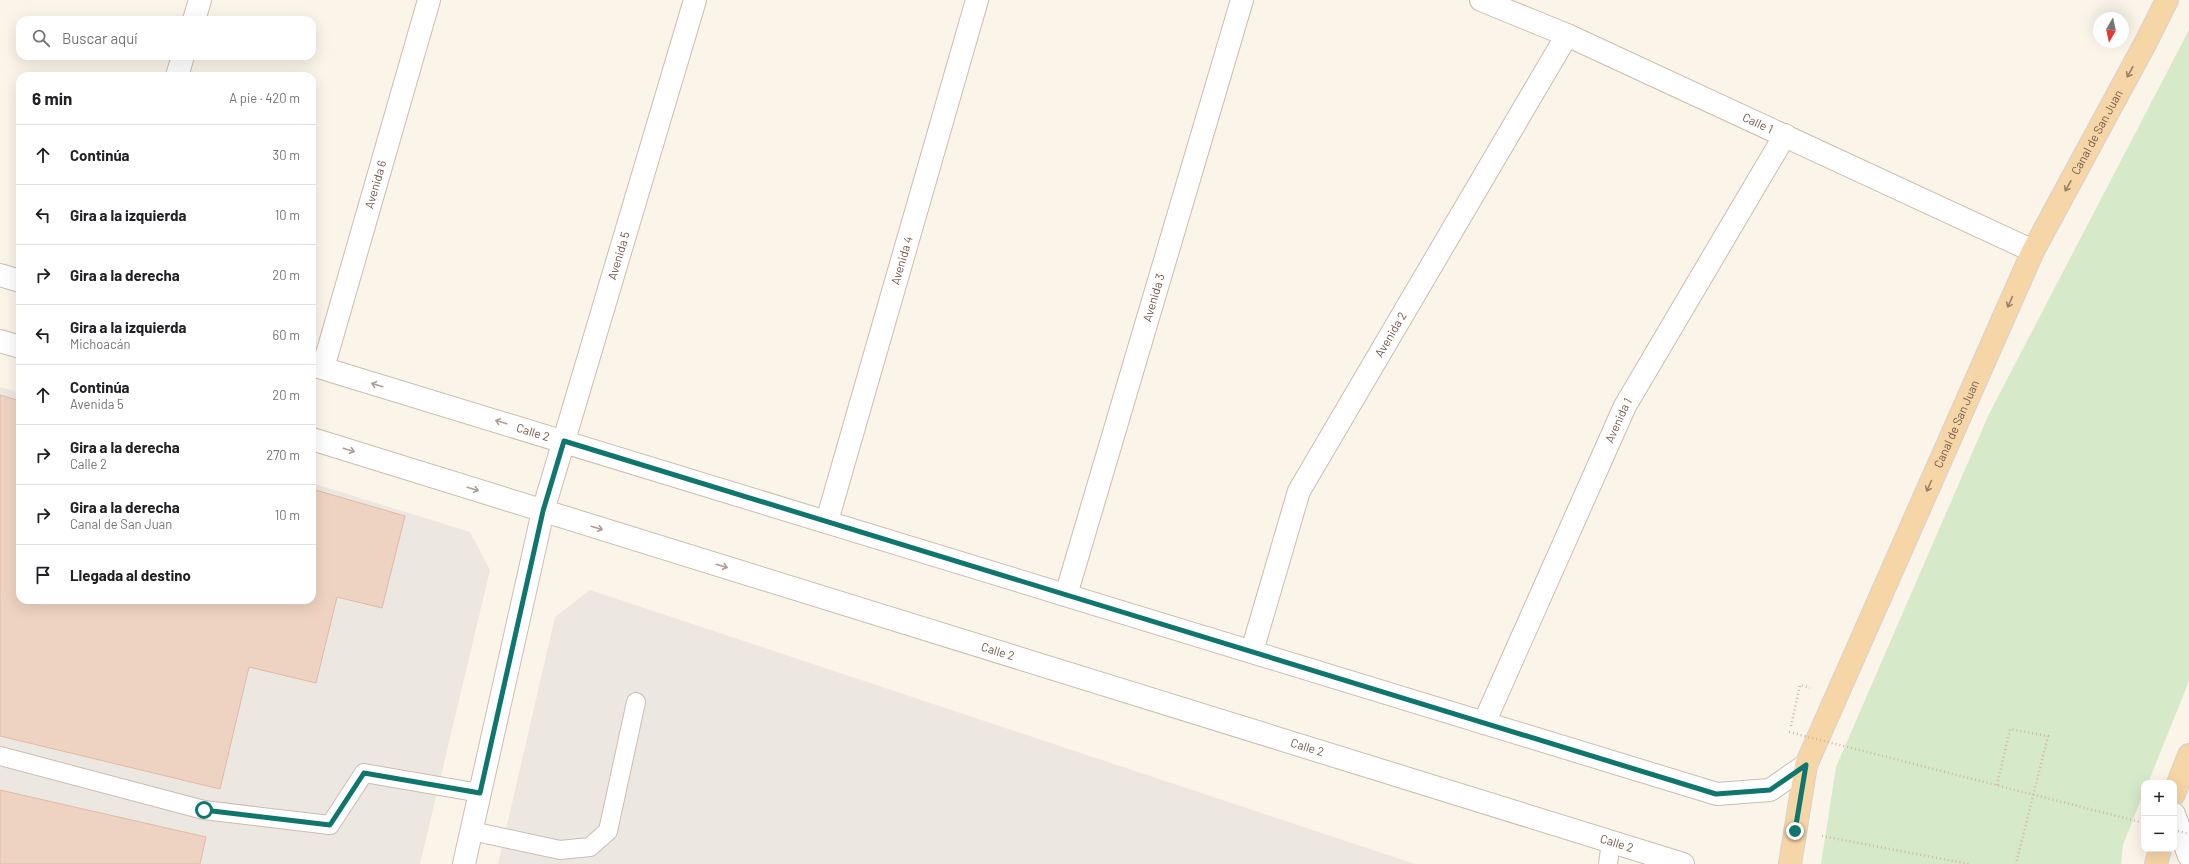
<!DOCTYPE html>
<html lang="es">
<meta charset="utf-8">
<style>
:root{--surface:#fff;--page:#f2f2f2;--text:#202124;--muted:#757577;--line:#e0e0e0}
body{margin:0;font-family:Barlow,sans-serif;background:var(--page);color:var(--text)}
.controls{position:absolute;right:12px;bottom:12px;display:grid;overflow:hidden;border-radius:8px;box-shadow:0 4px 16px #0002}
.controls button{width:36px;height:36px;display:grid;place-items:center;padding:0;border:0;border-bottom:1px solid var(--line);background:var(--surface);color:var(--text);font:20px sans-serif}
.compass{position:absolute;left:2093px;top:12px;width:36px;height:36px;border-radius:50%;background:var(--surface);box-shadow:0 4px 16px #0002;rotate:189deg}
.stop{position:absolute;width:12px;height:12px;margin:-9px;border:3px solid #0f766e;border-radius:50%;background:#fff}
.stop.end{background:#0f766e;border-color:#fff;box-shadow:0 1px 4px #0008}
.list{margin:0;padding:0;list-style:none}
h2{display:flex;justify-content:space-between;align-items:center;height:52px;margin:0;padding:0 16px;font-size:17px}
h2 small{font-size:13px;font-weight:400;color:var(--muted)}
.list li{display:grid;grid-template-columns:26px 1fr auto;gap:12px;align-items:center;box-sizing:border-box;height:60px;padding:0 16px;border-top:1px solid var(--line)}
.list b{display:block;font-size:15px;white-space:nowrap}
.list p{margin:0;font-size:13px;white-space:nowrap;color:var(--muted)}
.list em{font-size:13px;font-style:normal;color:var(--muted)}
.icon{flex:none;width:22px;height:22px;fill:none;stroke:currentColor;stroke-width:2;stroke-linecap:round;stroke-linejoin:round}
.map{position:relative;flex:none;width:2189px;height:864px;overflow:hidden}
.search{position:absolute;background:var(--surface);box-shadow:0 4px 16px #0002;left:16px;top:16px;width:300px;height:44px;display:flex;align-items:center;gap:10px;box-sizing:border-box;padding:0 14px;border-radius:12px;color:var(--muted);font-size:15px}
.panel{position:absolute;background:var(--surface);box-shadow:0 4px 16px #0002;left:16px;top:72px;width:300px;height:532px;border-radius:12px}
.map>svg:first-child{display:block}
</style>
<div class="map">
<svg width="2189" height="864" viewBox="0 0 2189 864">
<rect width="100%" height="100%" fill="#fbf4e9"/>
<g fill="#ede7e2">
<polygon points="0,387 20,393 20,600 312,600 312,483 470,532 490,570 420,864 0,864"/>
<polygon points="590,590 1415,864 498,864 555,617"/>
</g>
<polygon fill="#d6e9c8" points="2189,30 2189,681 2148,783 2144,783 2144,792 2123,845 2121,864 1821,864 1836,767 1989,414"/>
<g fill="#efd3c2" stroke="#e1b9a3">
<polygon points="0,395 20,401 20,600 312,600 312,489 405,516 382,608 337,597 316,683 249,667 220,789 0,736"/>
<polygon points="0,790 206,837 200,864 0,864"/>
</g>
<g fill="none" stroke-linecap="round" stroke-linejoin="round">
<g stroke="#cdbcaf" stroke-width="20">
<g id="service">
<polyline points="0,756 204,810 330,825 364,773 480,793"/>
<polyline points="472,831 560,850 590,847 608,831 636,702"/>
<polyline points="1608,864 1611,842"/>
</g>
</g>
<g stroke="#cdbcaf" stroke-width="24">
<g id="minor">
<path id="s1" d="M1481 0 1567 35 2033 251"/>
<polyline points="194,20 200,0"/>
<polyline points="177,76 183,56"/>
<polyline points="0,275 20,281"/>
<polyline points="0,341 20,347"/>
<path id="s2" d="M312 365 1717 794 1770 790 1806 765"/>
<path id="s3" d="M323 368 429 0"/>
<path id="s4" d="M312 439 1683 864"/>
<path id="s5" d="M827 521 977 0"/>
<path id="s6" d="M1066 595 1242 0"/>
<path id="s7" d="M1252 651 1299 491 1567 35"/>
<path id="s8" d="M1484 723 1625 406 1785 135"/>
<polyline points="2174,814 2189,856"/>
<path id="s9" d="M464 864 543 511 695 0"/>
</g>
</g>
<g stroke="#d8d1cd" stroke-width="24">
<g id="primary">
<polyline points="2174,794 2189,755"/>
<path id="s10" d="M1790 864 1806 765 1837 695 2033 251 2146 42 2167 0"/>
<polyline points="2156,864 2160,849"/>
</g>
</g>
<g stroke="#d5b6a5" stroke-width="2.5" stroke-dasharray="1 3" stroke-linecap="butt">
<polyline points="1791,726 1800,685 1810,688"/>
<polyline points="1997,785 2010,729 2048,736 2016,864"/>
<polyline points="1822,836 1969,864"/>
</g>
<use href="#service" stroke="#fff" stroke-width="18"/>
<use href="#minor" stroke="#fff" stroke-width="22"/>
<use href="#primary" stroke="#f6d6a6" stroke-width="22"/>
<g stroke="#d5b6a5" stroke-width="2.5" stroke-dasharray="1 3" stroke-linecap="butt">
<polyline points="1789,732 2144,823"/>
<polyline points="2174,830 2189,834"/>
</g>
</g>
<defs><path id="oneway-shaft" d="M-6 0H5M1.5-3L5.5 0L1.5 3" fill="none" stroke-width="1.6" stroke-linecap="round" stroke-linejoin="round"/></defs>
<g stroke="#9c8068">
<use href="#oneway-shaft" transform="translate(2130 72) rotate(119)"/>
<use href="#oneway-shaft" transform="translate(2068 186) rotate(119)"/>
<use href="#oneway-shaft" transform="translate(2010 302) rotate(114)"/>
<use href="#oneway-shaft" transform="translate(1929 486) rotate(114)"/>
</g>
<g stroke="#ac9d95">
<use href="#oneway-shaft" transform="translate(377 385) rotate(-163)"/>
<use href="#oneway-shaft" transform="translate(501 422) rotate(-163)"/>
<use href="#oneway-shaft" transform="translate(349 450) rotate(17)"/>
<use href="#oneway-shaft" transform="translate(473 489) rotate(17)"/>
<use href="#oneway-shaft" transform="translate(597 528) rotate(17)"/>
<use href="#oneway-shaft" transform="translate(722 566) rotate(17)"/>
</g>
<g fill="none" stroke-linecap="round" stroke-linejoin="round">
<polyline stroke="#0f766e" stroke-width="5" points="204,810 330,825 364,773 480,793 543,511 564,441 1716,794 1770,790 1806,765 1795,831"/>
</g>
<g text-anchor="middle" stroke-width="4" stroke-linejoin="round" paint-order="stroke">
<g font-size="12" fill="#755b4e" stroke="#fef8ef">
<text dy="4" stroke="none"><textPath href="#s1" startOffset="303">Calle 1</textPath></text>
<text dy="4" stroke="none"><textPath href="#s10" startOffset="797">Canal de San Juan</textPath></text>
<text dy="4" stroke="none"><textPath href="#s3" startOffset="191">Avenida 6</textPath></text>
<text dy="4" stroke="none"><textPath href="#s9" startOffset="628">Avenida 5</textPath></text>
<text dy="4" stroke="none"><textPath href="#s5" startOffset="271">Avenida 4</textPath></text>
<text dy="4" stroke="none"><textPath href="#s6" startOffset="310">Avenida 3</textPath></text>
<text dy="4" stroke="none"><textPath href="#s7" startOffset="348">Avenida 2</textPath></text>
<text dy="4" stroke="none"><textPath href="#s8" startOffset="331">Avenida 1</textPath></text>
<text dy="4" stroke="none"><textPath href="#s10" startOffset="473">Canal de San Juan</textPath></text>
<text dy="4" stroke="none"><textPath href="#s2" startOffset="231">Calle 2</textPath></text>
<text dy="4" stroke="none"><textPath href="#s4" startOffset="718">Calle 2</textPath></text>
<text dy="4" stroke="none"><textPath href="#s4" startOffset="1042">Calle 2</textPath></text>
<text dy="4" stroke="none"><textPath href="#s4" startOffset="1366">Calle 2</textPath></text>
</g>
</g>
</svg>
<div class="controls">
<button>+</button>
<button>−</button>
</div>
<svg class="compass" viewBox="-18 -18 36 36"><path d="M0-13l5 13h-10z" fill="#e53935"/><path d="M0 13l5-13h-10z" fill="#757577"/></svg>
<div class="stop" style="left:204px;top:810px"></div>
<div class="stop end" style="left:1795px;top:831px"></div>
<div class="search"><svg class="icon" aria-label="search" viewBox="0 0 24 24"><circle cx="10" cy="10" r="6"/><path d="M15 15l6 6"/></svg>Buscar aquí</div>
<section class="panel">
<h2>6 min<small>A pie · 420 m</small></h2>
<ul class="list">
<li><svg class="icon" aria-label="ahead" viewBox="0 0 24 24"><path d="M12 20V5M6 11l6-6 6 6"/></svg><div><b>Continúa</b></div><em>30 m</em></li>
<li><svg class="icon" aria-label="left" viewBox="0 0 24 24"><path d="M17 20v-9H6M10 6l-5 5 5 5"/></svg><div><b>Gira a la izquierda</b></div><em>10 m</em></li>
<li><svg class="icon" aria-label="right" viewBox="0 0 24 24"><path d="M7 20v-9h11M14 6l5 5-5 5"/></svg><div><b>Gira a la derecha</b></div><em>20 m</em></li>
<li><svg class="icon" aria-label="left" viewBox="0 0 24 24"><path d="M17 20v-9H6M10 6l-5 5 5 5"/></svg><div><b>Gira a la izquierda</b><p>Michoacán</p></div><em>60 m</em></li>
<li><svg class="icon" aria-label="ahead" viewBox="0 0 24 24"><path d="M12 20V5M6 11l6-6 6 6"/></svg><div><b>Continúa</b><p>Avenida 5</p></div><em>20 m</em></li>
<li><svg class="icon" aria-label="right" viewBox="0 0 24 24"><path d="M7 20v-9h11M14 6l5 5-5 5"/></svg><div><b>Gira a la derecha</b><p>Calle 2</p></div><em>270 m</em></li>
<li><svg class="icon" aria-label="right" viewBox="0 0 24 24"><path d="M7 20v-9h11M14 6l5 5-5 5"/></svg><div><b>Gira a la derecha</b><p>Canal de San Juan</p></div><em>10 m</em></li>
<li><svg class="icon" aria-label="arrive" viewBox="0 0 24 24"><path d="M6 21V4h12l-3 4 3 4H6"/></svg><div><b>Llegada al destino</b></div></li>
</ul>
</section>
</div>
